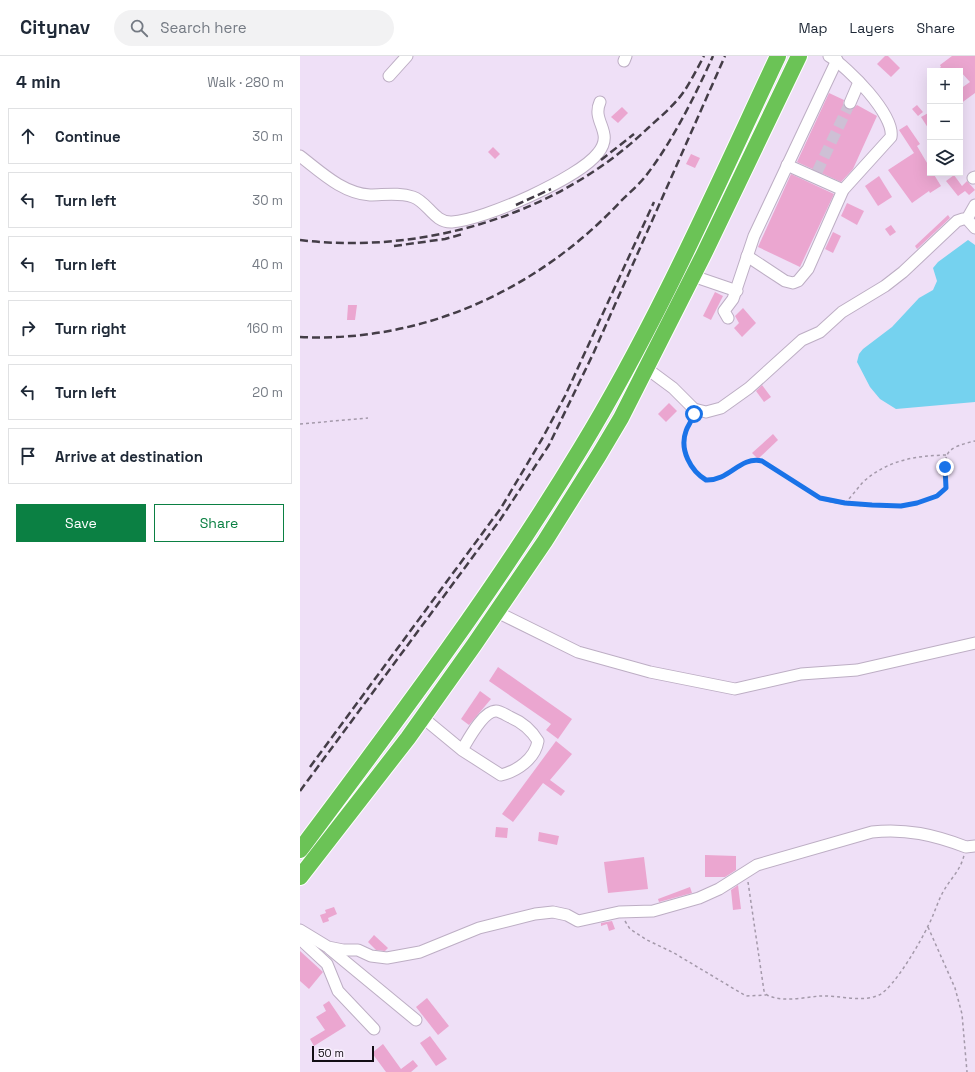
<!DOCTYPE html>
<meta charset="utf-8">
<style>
:root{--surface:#fff;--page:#f2f2f3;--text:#1f2937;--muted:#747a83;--line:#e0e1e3;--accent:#0b8043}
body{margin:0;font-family:"Space Grotesk",sans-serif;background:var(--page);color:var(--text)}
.controls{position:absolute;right:12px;top:12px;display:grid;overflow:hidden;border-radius:0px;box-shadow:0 4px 16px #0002}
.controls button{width:36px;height:36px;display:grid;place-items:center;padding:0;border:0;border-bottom:1px solid var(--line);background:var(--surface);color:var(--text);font:20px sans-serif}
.scale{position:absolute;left:12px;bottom:10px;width:62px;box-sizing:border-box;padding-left:4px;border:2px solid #120d14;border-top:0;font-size:11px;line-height:14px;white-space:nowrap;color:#120d14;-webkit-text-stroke:3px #f9f0fe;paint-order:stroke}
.stop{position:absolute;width:12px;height:12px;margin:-9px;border:3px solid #1a73e8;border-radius:50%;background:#fff}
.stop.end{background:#1a73e8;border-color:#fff;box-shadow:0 1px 4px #0008}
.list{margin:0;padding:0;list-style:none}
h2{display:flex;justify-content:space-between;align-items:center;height:52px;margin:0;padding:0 16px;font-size:17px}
h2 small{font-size:13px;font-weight:400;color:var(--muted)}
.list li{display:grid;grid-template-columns:26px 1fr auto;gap:12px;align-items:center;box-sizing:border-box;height:56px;margin:0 8px 8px;padding:0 8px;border:1px solid var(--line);border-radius:0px}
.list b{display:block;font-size:15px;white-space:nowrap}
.list em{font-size:13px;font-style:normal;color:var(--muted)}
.actions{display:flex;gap:8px;padding:12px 16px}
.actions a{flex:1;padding:9px 0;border:1px solid var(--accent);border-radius:0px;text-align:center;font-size:14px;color:var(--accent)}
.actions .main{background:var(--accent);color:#fff}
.icon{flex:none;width:22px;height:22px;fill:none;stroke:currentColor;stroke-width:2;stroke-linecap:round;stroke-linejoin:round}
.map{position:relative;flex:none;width:675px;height:1016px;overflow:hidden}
header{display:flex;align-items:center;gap:24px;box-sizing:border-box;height:56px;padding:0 20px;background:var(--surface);border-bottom:1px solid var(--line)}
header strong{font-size:19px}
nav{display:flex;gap:22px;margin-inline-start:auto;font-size:14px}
.search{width:280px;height:36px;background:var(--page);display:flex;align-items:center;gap:10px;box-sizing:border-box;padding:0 14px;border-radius:22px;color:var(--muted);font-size:15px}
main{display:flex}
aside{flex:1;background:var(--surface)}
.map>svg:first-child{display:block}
</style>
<header>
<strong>Citynav</strong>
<div class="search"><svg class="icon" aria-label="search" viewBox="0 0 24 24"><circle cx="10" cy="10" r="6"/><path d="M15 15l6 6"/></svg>Search here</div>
<nav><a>Map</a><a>Layers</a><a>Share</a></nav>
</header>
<main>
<aside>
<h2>4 min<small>Walk · 280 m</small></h2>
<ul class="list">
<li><svg class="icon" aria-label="ahead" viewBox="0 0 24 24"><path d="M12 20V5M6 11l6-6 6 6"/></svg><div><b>Continue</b></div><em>30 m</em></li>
<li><svg class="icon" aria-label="left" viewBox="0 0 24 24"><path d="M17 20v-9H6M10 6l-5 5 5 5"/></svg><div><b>Turn left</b></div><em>30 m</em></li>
<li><svg class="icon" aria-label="left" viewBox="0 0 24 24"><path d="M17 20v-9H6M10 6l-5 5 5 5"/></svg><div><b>Turn left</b></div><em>40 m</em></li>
<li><svg class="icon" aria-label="right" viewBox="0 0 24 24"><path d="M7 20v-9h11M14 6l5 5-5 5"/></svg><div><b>Turn right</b></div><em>160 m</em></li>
<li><svg class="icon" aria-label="left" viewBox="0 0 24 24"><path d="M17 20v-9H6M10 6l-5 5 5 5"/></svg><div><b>Turn left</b></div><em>20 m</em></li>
<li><svg class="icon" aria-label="arrive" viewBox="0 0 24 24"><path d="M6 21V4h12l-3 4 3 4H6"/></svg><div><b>Arrive at destination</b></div></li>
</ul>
<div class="actions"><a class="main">Save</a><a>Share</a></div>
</aside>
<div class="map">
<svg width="675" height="1016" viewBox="0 0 675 1016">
<rect width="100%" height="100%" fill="#efe0f7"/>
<polygon fill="#75d2ef" points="668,184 675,189 675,346 596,353 580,343 570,331 557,306 559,298 563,293 592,271 619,242 633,234 637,225 633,212 638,206"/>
<g fill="#eba6d0">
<polygon points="585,0 588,0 600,12 591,21 577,8"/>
<polygon points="652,0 675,0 675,37 660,48 660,33 670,26 660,15 636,15 641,11 640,9"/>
<polygon points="529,37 544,44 543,48 547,53 551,54 557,49 577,60 553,113 541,126 497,106"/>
<polygon points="617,49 623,56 618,60 612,53"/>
<polygon points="322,51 328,57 318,67 311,61"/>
<polygon points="630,56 630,75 621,61"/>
<polygon points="607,69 620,88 617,90 630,112 630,117 633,117 641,130 630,137 629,135 612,147 588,114 614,97 599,74"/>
<polygon points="193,91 200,98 195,103 188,96"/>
<polygon points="391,98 400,102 395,112 386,108"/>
<polygon points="491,118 534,138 500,211 458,191"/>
<polygon points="654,119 662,130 667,125 675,134 669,139 665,135 658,140 646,125"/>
<polygon points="579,120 592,141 578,150 565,130"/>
<polygon points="547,147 564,155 557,169 541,160"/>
<polygon points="648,159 650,162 617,193 615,190"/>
<polygon points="591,169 596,176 590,180 585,173"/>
<polygon points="533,176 541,180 533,197 525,193"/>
<polygon points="415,236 423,240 411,264 403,260"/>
<polygon points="48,249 57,249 55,264 47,264"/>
<polygon points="443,252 456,267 442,281 434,272 439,267 435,260"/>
<polygon points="462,329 471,341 464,346 456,335"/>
<polygon points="369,347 377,355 366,366 358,358"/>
<polygon points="473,378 478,384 458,403 452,397"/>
<polygon points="198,611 272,663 258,683 246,674 251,668 189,625"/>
<polygon points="180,635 191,643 169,669 161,663"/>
<polygon points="256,685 272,698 250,724 265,735 261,740 243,727 213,766 202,758"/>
<polygon points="196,771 208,772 207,782 195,781"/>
<polygon points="239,776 259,780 257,789 238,785"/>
<polygon points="405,799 436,800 436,814 425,821 405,821"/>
<polygon points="344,801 348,833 308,837 304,806"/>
<polygon points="438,829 441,853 433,854 431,834"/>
<polygon points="390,831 392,837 359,846 358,843"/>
<polygon points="34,851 37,858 28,862 29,865 23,867 20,859 26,857 25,854"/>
<polygon points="312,865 315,873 309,875 307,868 301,870 301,867"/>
<polygon points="74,879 88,892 85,895 76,894 68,886"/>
<polygon points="0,895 23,916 9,933 0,925"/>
<polygon points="127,942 149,970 138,979 116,951"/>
<polygon points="29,945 46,970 14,990 10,983 25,974 16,961 26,955 23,949"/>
<polygon points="130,980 147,1003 136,1010 120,987"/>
<polygon points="83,988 101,1013 113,1004 118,1010 111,1016 86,1016 72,997"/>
</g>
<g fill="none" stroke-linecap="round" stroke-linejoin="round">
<polyline stroke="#cec0d5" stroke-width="11" stroke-dasharray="11 5.5" stroke-linecap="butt" points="517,116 550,47"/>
<g stroke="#bdaec4" stroke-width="13">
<g id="minor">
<polyline points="324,5 326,0"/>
<polyline points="89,20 107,0"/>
<polyline points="550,47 559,26"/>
<path d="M0 100C21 116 42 137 70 139 84 139 99 136 113 141 128 146 134 167 152 166 184 164 279 122 298 97 315 76 291 66 300 46"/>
<polyline points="487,109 543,134"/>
<polyline points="673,122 675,121"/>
<polyline points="667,163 675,149"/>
<path d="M447 200 485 225 493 227 498 225 508 213 543 134 591 81C595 59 548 11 529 0"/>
<polyline points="393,220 437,235"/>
<polyline points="428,262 424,255 433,243 454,180 537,4"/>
<polyline points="346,312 373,332 394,353 406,356 421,352 449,332 502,284 520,276 542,256 585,230 603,216 657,165 663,163 667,163 675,172"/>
<polyline points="197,556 278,596 350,616 435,633 501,618 557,614 675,587"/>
<path d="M122 661 162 694 201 719C217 715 235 703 238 685 232 675 222 666 210 661 206 659 200 655 196 655 183 655 168 684 162 694"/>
<path d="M0 874 28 891 43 894H58L71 900 87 902 120 896 179 872 235 858 253 856 267 859 278 865 319 856 353 855 399 842 419 833 457 809 572 776C605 772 635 779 666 791L675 790"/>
<polyline points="0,883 27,908 38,935 74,973"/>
<polyline points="30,893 116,964"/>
</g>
</g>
<g stroke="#fff" stroke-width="18">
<g id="highway">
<path d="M0 794C98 663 196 533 281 392 357 267 416 132 478 0"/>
<polyline points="0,821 108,682 174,589 245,485 299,399 321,362 403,200 499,0"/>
</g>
</g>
<g stroke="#a499aa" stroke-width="1.5" stroke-dasharray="3 3" stroke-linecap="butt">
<path d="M393 363C390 367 387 372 385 376 380 395 391 415 406 424 430 425 439 400 462 405 481 417 499 431 519 442 541 453 632 455 646 432 645 399 640 393 675 385"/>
<polyline points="0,368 68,362"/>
<path d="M545 447C551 441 557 433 563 426 588 404 614 400 646 399"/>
<path d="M448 826 464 935 467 939C484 947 504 941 521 940 540 939 561 947 579 939 594 932 621 885 628 870 634 859 637 847 643 836 650 823 661 814 664 799"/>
<polyline points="325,865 330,873 347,884 374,897 446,940 466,939"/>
<polyline points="628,871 655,932 662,958 667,1016"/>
</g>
<use href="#minor" stroke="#fff" stroke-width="11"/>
<use href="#highway" stroke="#6bc356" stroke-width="16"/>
<g stroke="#443d47" stroke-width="2.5" stroke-dasharray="8 4" stroke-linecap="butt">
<polyline points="301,104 334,78"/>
<polyline points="216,149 251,133"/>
<path d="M0 184C123 199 257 159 347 73 360 61 375 49 385 34 392 23 398 11 404 0"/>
<polyline points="94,190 145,183 163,178"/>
<path d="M0 281C122 287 238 234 321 145 330 136 341 127 348 117 373 84 396 38 413 0"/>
<polyline points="10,711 201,452 242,383 265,340 354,146"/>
<polyline points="0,735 200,464 249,389 294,296 425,0"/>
</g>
</g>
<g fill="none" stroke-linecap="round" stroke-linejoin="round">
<path stroke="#1a73e8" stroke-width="5" d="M394 358C392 365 388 369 386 375 379 394 391 415 406 424 430 425 439 400 462 405L520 442 545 447 572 449 601 450 617 447 637 440 646 432 645 411"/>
</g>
</svg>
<div class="controls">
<button>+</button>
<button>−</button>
<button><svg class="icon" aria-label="layers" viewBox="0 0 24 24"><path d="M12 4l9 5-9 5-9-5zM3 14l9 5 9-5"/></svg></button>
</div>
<div class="scale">50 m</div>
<div class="stop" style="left:394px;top:358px"></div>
<div class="stop end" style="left:645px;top:411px"></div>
</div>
</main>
